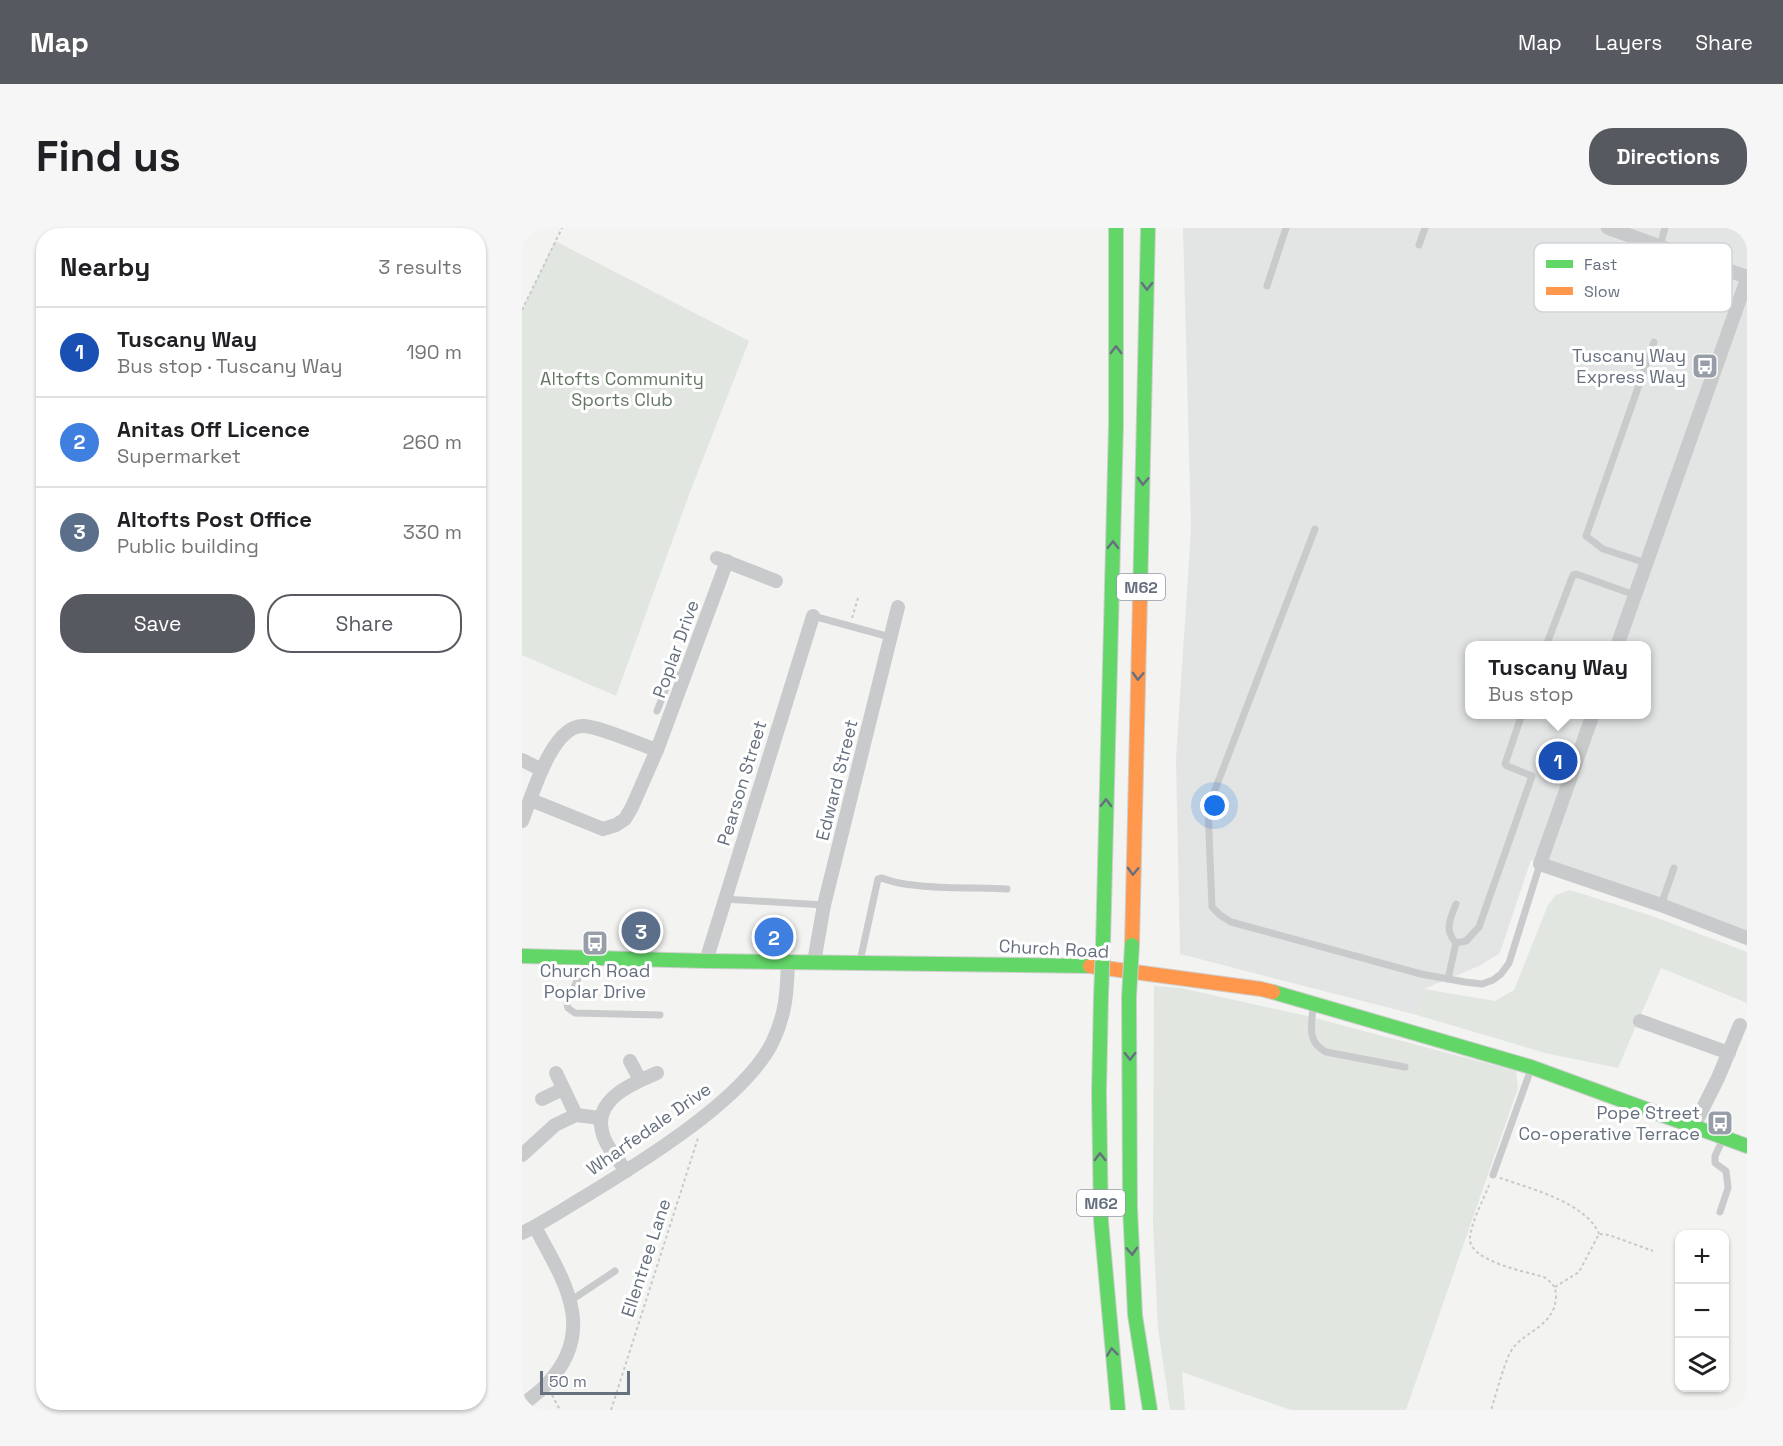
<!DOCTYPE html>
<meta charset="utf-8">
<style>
:root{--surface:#fff;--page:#f6f6f6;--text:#202124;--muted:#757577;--line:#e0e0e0;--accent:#56595f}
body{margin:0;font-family:"Space Grotesk",sans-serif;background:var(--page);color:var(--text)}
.controls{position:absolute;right:18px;bottom:18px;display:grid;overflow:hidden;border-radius:12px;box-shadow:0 2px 4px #0004}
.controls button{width:54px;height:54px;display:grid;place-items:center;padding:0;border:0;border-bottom:2px solid var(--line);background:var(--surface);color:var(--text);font:30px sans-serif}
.scale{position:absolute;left:18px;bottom:15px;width:90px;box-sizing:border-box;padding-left:6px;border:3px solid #66707f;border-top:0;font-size:16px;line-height:21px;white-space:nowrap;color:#66707f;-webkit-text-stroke:4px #fff;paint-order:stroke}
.you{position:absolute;left:693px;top:578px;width:21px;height:21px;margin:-15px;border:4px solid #fff;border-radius:50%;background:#1a73e8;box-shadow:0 0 0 9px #1a73e833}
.badge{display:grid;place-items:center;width:39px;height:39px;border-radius:50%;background:var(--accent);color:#fff;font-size:20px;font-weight:700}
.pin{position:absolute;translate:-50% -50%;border:3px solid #fff;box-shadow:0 2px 6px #0006}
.popup{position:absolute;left:943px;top:413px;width:186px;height:78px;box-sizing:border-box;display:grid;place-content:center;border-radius:12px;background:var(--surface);filter:drop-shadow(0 2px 4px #0005);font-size:20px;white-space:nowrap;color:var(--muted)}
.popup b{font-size:22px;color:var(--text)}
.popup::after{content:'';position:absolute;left:50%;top:100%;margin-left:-12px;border:12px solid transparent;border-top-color:var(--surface)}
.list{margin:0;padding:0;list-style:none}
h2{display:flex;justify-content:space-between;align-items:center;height:78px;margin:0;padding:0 24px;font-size:26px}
h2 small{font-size:20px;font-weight:400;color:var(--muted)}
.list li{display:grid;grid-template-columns:39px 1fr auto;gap:18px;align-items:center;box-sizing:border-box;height:90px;padding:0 24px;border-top:2px solid var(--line)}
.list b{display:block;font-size:22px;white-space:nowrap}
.list p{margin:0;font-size:20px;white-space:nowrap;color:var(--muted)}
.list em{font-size:20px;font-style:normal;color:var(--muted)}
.actions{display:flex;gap:12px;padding:18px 24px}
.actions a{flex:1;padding:14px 0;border:2px solid var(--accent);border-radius:24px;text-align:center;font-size:21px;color:var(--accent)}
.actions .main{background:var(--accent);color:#fff}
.icon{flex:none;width:33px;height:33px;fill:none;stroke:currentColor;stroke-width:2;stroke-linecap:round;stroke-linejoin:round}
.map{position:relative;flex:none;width:1225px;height:1182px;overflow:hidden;border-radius:24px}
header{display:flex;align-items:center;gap:36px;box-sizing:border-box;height:84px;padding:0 30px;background:var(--accent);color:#fff}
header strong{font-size:28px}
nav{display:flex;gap:33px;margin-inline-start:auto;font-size:21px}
.intro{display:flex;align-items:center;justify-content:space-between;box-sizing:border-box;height:144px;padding:0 36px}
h1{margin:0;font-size:42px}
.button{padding:15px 27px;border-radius:24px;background:var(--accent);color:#fff;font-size:21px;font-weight:700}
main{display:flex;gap:36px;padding:0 36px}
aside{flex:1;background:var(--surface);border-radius:24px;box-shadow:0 2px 4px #0004}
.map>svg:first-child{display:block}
</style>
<header>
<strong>Map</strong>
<nav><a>Map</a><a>Layers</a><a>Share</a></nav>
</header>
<div class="intro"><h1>Find us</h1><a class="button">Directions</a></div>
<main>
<aside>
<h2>Nearby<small>3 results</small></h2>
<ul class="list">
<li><span class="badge" style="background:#1a4fb4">1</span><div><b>Tuscany Way</b><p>Bus stop · Tuscany Way</p></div><em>190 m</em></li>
<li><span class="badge" style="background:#3f7fe0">2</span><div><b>Anitas Off Licence</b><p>Supermarket</p></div><em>260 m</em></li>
<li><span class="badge" style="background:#5c6f8a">3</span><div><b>Altofts Post Office</b><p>Public building</p></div><em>330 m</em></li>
</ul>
<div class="actions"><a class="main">Save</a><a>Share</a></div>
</aside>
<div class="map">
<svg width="1225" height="1182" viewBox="0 0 1225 1182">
<rect width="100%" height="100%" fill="#f3f3f2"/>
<path fill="#e3e5e4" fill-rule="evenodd" d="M661 0H1225V710L1009 632 978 725 957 738 902 761 895 787 658 726 654 531 669 301ZM948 418H1124V486H948Z"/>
<g fill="#e2e6e0">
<polygon points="33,13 227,113 168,264 94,468 0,427 0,82"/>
<polygon points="1048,662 1130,688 1225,724 1225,775 1139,740 1096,840 1023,825 895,787 902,761 973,773 992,762 1026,677 1034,667"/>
<polygon points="632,758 659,760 781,787 994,843 996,860 884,1182 769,1182 660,1144 663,1182 648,1182 636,1100 631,994"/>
</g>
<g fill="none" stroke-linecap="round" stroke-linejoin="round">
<g stroke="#cfcfd0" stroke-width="16">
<g id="fast">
<polyline points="618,370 626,0"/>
<polyline points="581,717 594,197 594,0"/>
<polyline points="0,728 184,733 568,738"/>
<polyline points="751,764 1009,839 1225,918"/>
<polyline points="579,768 577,865 579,993 596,1182"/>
<polyline points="607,769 608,979 613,1087 628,1182"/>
</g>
</g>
<g stroke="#cfcfd0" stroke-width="16">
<g id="slow">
<polyline points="610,717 618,370"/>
<polyline points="568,738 739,761 751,764"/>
</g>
</g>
<g stroke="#c8c8c9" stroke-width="2" stroke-dasharray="3 3" stroke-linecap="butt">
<polyline points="0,82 40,0"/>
<polyline points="330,390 337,367"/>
<path d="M978 950C1007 960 1065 975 1077 1006"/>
<path d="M967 957C962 971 949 994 948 1010 946 1033 1005 1044 1022 1049 1030 1055 1034 1058 1034 1068 1033 1098 1005 1102 991 1120 984 1128 973 1170 969 1182"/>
<polyline points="1033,1059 1057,1044 1077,1006 1087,1007 1131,1023"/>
<polyline points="30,1167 38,1182"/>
<polyline points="89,1182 176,910"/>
</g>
<g stroke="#c9cacb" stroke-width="7">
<polyline points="897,17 903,0"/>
<polyline points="1138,18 1143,0"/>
<polyline points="745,58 764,0"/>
<polyline points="793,301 686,580 690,679 698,687 709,694 899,746 943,754 960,756 971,752 979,746 987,735 1018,636"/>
<polyline points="1124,335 1081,321 1064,308 1132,114"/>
<polyline points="291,388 368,409"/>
<polyline points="1024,418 1051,347 1054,346 1113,367"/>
<polyline points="135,483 150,445 162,450"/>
<polyline points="202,671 302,677"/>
<polyline points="1139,677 1152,640"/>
<path d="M934 715C922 702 928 691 934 676"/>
<polyline points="64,733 45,775 46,780 53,785 138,787"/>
<path d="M338 733 356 651 360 650C387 662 452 659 485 661"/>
<polyline points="926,751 934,715 944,713 957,699 1010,548 985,538 983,536 1000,486"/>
<path d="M791 778C790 798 784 813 804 824L883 839"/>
<polyline points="971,947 1009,841"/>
<polyline points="1198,984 1206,960 1204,943 1193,935 1193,928 1201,911"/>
<polyline points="48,1073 93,1043"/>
</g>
<g stroke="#c9cacb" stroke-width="14">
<polyline points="1086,0 1225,49"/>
<polyline points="195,330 254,353"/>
<polyline points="1095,418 1225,51"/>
<polyline points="1071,486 1018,636 1139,677 1225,710"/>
<polyline points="0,532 20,542"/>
<polyline points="9,572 81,601 94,597 103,591 110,579 135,522 205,333"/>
<path d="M0 593C10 569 29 499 60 498 74 497 119 517 135 522"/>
<polyline points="184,733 291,388"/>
<polyline points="292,734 302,677 376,379"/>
<polyline points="1118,793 1207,825"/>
<polyline points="108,833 118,852"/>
<polyline points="34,845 54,887"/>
<polyline points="20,871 41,861"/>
<polyline points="1172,898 1196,850 1218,797"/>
<polyline points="0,927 33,897 54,887 78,890"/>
<path d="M104 943C96 931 83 918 80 903 72 871 111 855 135 845"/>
<path d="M0 1005C23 994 45 979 67 966 121 933 224 870 251 813 264 785 265 764 266 734"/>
<path d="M0 1178C8 1170 18 1164 25 1156 76 1102 42 1053 13 999"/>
</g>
<use href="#fast" stroke="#63d668" stroke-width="14"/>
<use href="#slow" stroke="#ff974d" stroke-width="14"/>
<g stroke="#cfcfd0" stroke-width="16" stroke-linecap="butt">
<g id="fast-bridge">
<polyline points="579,768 581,717"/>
<polyline points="607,769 610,717"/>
</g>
</g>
<use href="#fast-bridge" stroke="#63d668" stroke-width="14"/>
</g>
<defs><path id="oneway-chevron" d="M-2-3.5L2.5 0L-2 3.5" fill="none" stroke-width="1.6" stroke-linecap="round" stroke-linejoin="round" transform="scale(1.5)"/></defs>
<g stroke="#66707f">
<use href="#oneway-chevron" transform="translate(625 58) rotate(91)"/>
<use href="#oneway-chevron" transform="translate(594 122) rotate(-90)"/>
<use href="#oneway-chevron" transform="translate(621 253) rotate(92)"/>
<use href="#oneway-chevron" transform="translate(591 317) rotate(-89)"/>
<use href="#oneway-chevron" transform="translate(616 448) rotate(92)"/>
<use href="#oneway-chevron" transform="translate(584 575) rotate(-89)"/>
<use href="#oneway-chevron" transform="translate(611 643) rotate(92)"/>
<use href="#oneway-chevron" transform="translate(608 828) rotate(90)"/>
<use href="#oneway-chevron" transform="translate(578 929) rotate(-91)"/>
<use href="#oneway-chevron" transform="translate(610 1023) rotate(87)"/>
<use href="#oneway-chevron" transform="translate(590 1124) rotate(-96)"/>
</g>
<defs>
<g id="bus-square" transform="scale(1.35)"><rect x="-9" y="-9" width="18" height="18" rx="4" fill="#979ea7" stroke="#fff"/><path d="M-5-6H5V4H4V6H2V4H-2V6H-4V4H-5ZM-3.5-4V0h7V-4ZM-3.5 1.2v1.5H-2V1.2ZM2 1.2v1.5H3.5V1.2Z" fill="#fff"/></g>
</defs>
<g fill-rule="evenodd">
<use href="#bus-square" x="1183" y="138"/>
<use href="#bus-square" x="73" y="715"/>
<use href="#bus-square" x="1198" y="895"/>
</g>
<g text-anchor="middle" stroke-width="6" stroke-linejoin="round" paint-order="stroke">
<g fill="#fff" stroke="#949ba5" stroke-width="1.5">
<rect x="595" y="346" width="48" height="26" rx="4.5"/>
<rect x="555" y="962" width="48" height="26" rx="4.5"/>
</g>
<g font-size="16" font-weight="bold" fill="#66707f">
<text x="619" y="365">M62</text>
<text x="579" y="981">M62</text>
</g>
<g font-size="18" fill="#66707f" stroke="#fff" text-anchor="end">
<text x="1164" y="134">Tuscany Way<tspan x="1164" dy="21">Express Way</tspan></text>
<text x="73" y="749" text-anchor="middle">Church Road<tspan x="73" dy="21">Poplar Drive</tspan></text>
<text x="1178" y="891">Pope Street<tspan x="1178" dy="21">Co-operative Terrace</tspan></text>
</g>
<g font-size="18" fill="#657764" stroke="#fff">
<text x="100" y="157">Altofts Community<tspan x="100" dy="21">Sports Club</tspan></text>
</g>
<g font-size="18" fill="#66707f" stroke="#fff">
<text transform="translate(154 421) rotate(-70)" y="6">Poplar Drive</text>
<text transform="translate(315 552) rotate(-76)" y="6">Edward Street</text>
<text transform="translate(220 555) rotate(-73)" y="6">Pearson Street</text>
<text transform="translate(532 721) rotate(3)" y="6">Church Road</text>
<text transform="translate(127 901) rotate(-35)" y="6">Wharfedale Drive</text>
<text transform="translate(124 1030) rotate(-72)" y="6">Ellentree Lane</text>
</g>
</g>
<rect x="1012" y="15" width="198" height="69" rx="9" fill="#fff" stroke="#d1d4d9" stroke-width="1.5"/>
<rect x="1024" y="32" width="27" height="8" fill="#63d668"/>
<rect x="1024" y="59" width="27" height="8" fill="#ff974d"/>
<g font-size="16" fill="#66707f">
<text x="1062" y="42">Fast</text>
<text x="1062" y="69">Slow</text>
</g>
</svg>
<div class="controls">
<button>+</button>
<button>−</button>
<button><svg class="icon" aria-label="layers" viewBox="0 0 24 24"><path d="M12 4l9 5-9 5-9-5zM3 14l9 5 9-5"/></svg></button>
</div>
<div class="scale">50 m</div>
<div class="you"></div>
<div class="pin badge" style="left:1036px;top:533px;background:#1a4fb4">1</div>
<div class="popup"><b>Tuscany Way</b>Bus stop</div>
<div class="pin badge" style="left:252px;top:709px;background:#3f7fe0">2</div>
<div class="pin badge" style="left:119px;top:703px;background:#5c6f8a">3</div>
</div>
</main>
